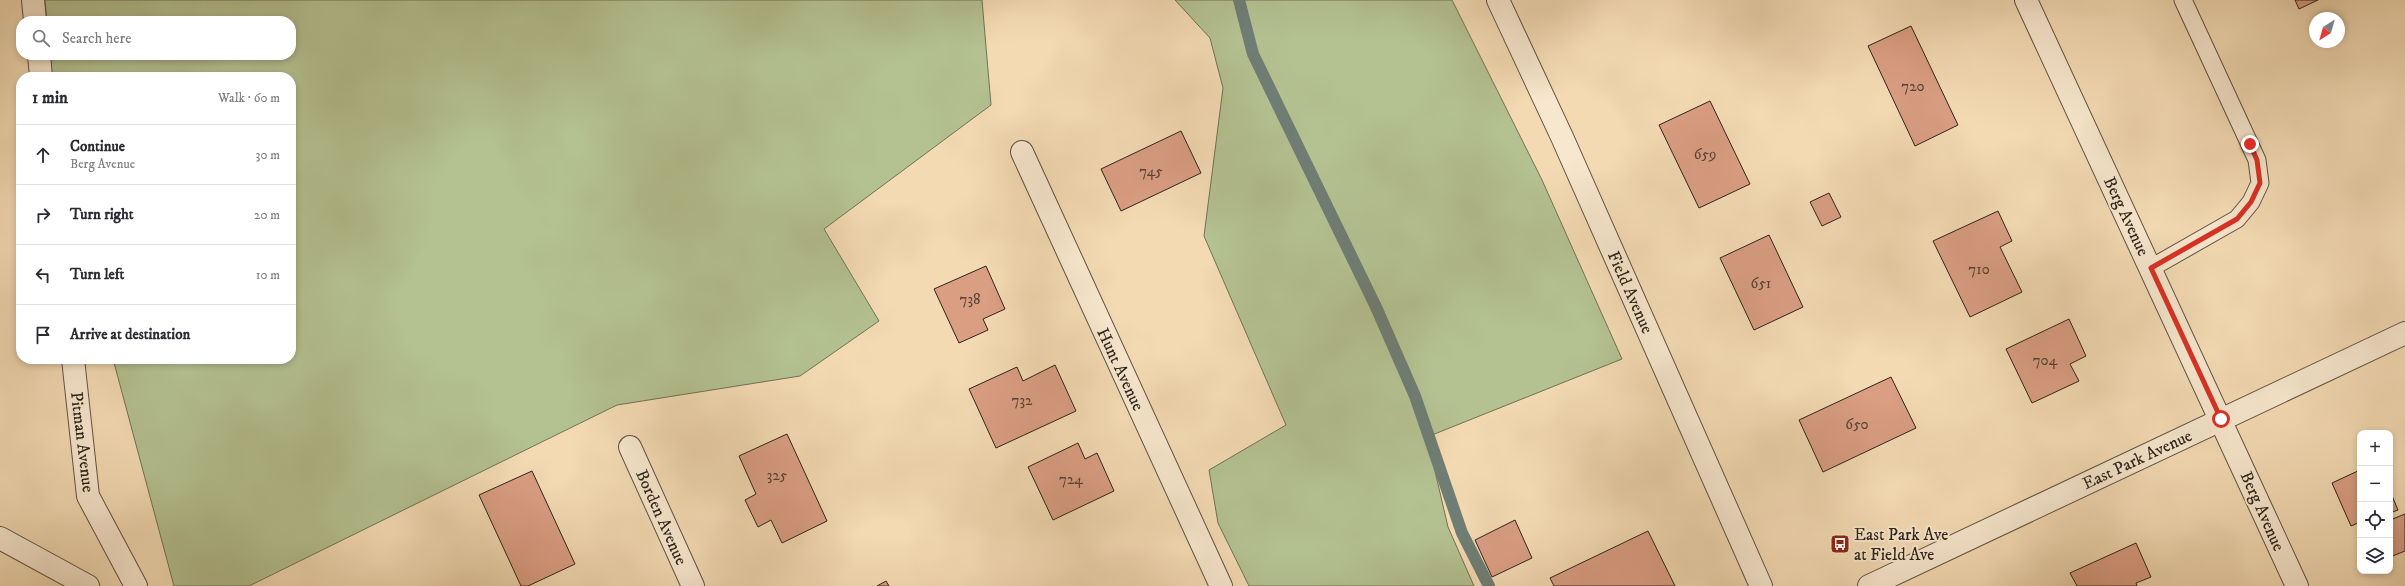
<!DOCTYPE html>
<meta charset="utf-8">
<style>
:root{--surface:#fff;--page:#f2f2f3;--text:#2b2b33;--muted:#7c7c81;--line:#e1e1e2}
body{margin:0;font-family:"IM FELL DW Pica",serif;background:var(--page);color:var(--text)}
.controls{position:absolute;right:12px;bottom:12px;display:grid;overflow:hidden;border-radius:8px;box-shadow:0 2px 6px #0003}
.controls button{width:36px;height:36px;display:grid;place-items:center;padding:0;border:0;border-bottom:1px solid var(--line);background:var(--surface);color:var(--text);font:20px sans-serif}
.compass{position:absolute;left:2309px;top:12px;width:36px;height:36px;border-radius:50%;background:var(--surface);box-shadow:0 2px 6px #0003;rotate:217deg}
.stop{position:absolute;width:12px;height:12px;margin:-9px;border:3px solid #d93025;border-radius:50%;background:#fff}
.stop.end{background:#d93025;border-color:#fff;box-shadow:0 1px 4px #0008}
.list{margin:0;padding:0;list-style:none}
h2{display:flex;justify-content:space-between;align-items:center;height:52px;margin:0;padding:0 16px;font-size:17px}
h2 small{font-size:13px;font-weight:400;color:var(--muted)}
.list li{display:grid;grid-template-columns:26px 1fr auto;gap:12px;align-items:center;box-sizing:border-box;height:60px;padding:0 16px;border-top:1px solid var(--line)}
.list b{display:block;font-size:15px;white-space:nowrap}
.list p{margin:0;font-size:13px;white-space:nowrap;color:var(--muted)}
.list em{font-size:13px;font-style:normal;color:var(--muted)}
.icon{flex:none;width:22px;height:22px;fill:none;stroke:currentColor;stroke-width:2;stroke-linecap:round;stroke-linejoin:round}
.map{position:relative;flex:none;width:2405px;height:586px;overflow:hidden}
.search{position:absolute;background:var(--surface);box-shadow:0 2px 6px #0003;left:16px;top:16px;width:280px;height:44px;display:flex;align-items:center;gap:10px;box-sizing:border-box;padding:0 14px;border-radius:16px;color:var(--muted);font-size:15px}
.panel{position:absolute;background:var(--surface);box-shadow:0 2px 6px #0003;left:16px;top:72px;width:280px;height:292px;border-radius:16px}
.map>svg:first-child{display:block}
</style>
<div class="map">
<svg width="2405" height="586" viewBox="0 0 2405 586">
<rect width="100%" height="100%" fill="#f3dab3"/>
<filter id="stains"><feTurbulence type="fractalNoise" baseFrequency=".005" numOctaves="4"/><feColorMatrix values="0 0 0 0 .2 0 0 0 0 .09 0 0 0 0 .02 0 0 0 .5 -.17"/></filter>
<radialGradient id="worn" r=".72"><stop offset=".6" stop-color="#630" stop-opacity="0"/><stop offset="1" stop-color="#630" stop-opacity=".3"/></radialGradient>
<g fill="#b4c191" stroke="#707256">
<polygon points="45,0 982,0 991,105 824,229 879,321 800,376 617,405 249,586 174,586 113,359 291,359 291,77 51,77 50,55 291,55 291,21 47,21"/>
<polygon points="1175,0 1452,0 1542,180 1622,359 1427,437 1448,527 1474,586 1249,586 1218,523 1209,470 1286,425 1204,236 1223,88 1210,38"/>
</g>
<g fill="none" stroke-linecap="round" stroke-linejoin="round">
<polyline stroke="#6f7e75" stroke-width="12" points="1239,0 1253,54 1376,307 1415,396 1462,533 1489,586"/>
</g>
<g fill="#da9e83" stroke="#2d241b">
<polygon points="2295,0 2318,0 2299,9"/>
<polygon points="1911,26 1958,125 1915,146 1868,46"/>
<polygon points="1710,101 1750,184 1699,208 1659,125"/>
<polygon points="1181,131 1201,173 1121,211 1101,169"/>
<polygon points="1829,193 1841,217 1822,226 1810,202"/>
<polygon points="1998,211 2012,241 2000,247 2022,292 1970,317 1933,241"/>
<polygon points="1769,235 1803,307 1754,330 1720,258"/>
<polygon points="986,266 1005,309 983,319 988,330 959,343 934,289"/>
<polygon points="2069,319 2086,356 2070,364 2079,381 2032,403 2006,349"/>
<polygon points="1055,365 1076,411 996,448 969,389 1017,367 1023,381"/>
<polygon points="1891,377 1916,428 1823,472 1799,420"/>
<polygon points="787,434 827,521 782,543 771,520 758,527 745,500 756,494 739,456"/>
<polygon points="1078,443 1085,459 1097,453 1114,491 1053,520 1028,467"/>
<polygon points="2360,470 2360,522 2351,526 2332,483"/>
<polygon points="532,471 575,564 528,586 521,586 479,495"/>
<polygon points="2390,491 2398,510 2390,513"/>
<polygon points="2405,514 2405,551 2390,557 2390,520"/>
<polygon points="1515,520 1532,558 1492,577 1475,540"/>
<polygon points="1648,531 1675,586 1554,586 1550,578"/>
<polygon points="2136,543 2151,577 2136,583 2137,586 2077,586 2070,573"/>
<polygon points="886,581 889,586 877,586"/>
</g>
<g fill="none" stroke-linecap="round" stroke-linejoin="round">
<g stroke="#5e5241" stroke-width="19">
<polyline id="service" points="2151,268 2237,219 2251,202 2260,183 2257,160 2183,0"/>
</g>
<g stroke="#5e5241" stroke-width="24">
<g id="minor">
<polyline points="33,0 35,21"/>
<polyline points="1498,0 1562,137 1761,586"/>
<polyline points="2026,0 2297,586"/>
<polyline points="39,55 41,77"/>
<polyline points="1022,152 1221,586"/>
<polyline points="73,359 88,496 136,586"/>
<polyline points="630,447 693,586"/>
<polyline points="0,538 88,586"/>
</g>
</g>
<g stroke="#5e5241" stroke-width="24">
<polyline id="tertiary" points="1869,586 2405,333"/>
</g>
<use href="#service" stroke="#f7e7ce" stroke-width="17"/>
<use href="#minor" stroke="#f7e7ce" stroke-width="22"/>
<use href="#tertiary" stroke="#f7e7ce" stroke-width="22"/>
</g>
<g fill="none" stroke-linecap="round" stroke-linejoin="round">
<polyline stroke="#d93025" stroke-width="5" points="2221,419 2151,268 2237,219 2251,202 2260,183 2257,160 2250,144"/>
</g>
<defs>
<g id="bus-square" transform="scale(1)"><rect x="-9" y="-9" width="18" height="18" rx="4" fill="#8f2418" stroke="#f7e7ce"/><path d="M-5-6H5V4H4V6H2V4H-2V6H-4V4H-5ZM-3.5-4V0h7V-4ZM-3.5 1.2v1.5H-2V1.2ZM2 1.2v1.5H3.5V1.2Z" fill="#fff"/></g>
</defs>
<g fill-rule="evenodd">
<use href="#bus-square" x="1840" y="544"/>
</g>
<g text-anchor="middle" stroke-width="4" stroke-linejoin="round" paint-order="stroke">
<g font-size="15" fill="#584235">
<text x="1913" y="91">720</text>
<text x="1705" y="159">659</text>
<text x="1151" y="176">745</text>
<text x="1979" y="274">710</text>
<text x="1761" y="288">651</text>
<text x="970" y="304">738</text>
<text x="2045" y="365">704</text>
<text x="1022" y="405">732</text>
<text x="1857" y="429">650</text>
<text x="777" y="480">325</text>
<text x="1071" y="484">724</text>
</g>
<g font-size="17" fill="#2d241b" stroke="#f7e7ce">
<text transform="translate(2127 216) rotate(65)" y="6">Berg Avenue</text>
<text transform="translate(1631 292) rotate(66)" y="6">Field Avenue</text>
<text transform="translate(1121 369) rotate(65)" y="6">Hunt Avenue</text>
<text transform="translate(83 442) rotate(83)" y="6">Pitman Avenue</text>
<text transform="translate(2137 459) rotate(-25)" y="6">East Park Avenue</text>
<text transform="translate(2263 511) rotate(66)" y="6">Berg Avenue</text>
<text transform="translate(662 517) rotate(66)" y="6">Borden Avenue</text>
</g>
<g font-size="17" fill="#2d241b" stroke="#f7e7ce" text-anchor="start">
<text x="1854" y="540">East Park Ave<tspan x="1854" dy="20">at Field Ave</tspan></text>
</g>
</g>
<rect width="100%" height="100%" filter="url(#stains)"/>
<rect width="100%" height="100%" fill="url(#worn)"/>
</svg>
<div class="controls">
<button>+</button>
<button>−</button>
<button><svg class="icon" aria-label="locate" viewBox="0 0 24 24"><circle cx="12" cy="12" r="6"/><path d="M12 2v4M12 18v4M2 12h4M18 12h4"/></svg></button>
<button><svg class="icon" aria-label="layers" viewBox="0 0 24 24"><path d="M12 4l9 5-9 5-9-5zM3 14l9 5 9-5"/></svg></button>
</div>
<svg class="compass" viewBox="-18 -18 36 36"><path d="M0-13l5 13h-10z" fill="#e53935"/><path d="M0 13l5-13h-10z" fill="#7c7c81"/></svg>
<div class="stop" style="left:2221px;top:419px"></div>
<div class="stop end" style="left:2250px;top:144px"></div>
<div class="search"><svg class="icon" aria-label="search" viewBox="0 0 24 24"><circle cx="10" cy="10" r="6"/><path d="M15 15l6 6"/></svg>Search here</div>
<section class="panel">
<h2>1 min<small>Walk · 60 m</small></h2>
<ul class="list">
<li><svg class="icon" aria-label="ahead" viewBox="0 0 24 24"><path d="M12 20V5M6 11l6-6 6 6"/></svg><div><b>Continue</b><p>Berg Avenue</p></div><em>30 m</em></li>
<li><svg class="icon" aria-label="right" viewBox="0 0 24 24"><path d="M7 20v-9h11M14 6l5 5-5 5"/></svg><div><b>Turn right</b></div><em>20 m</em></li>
<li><svg class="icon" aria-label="left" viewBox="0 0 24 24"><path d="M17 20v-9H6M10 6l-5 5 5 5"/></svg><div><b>Turn left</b></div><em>10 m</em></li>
<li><svg class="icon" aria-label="arrive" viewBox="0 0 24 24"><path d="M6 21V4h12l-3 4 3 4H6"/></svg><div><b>Arrive at destination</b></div></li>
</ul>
</section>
</div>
